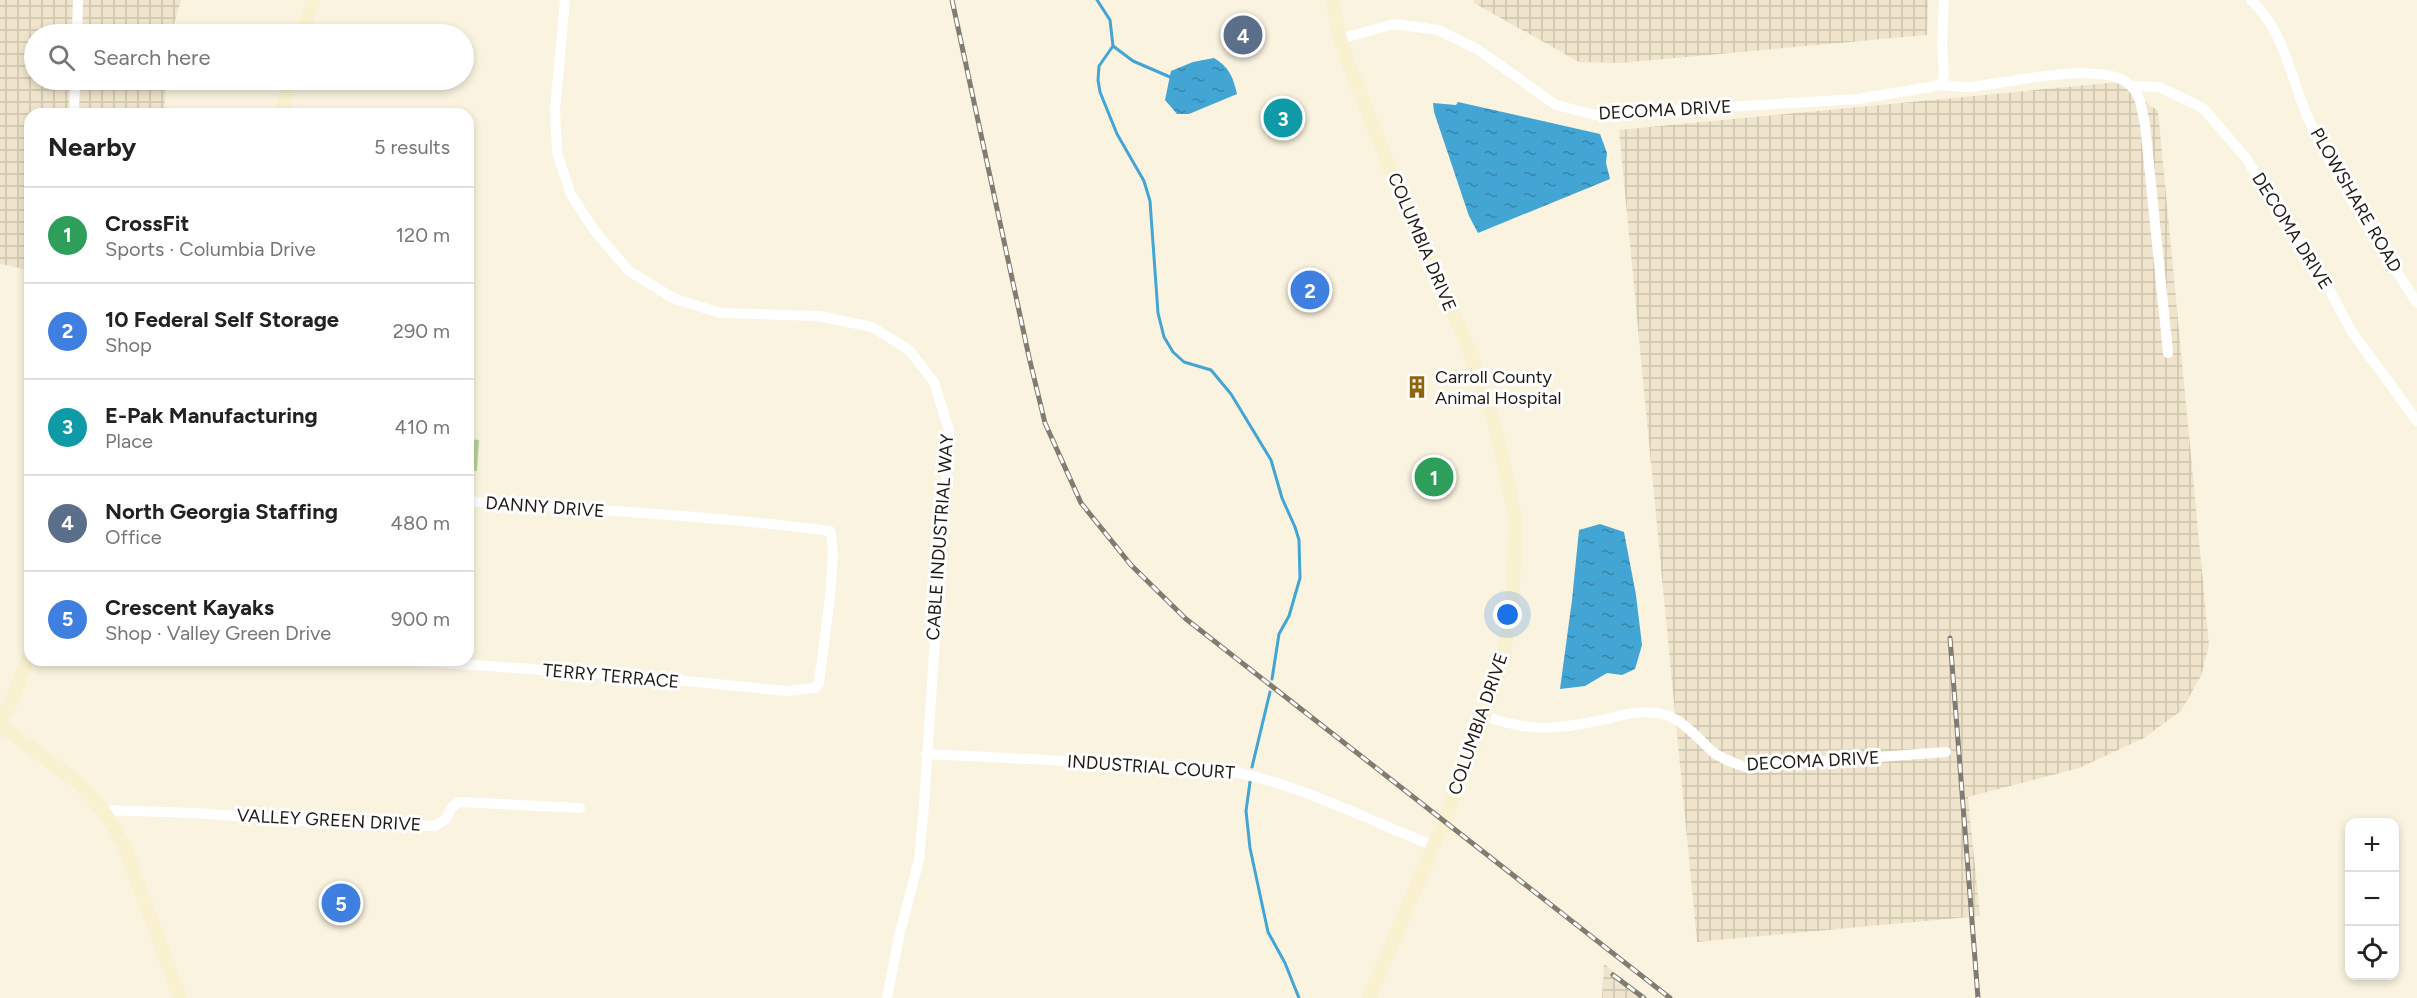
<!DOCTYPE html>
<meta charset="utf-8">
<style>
:root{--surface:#fff;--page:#f2f2f2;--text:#222;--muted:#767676;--line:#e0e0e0;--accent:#b45309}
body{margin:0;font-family:Figtree,sans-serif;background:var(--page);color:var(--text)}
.controls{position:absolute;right:18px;bottom:18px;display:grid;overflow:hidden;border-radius:12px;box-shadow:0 3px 9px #0003}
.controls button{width:54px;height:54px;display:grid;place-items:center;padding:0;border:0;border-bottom:2px solid var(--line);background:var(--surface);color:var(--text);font:30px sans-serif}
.you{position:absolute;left:1508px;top:615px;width:21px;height:21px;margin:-15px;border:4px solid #fff;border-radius:50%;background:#1a73e8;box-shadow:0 0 0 9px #1a73e833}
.badge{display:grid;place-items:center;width:39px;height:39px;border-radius:50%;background:var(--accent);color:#fff;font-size:20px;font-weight:700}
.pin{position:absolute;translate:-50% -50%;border:3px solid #fff;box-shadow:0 2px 6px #0006}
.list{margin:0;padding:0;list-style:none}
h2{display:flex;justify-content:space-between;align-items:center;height:78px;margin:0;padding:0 24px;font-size:26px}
h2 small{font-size:20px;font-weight:400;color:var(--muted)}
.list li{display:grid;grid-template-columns:39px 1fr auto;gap:18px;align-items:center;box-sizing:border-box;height:96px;padding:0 24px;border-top:2px solid var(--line)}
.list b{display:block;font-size:22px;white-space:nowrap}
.list p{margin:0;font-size:20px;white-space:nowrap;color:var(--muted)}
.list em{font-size:20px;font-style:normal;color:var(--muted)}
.icon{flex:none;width:33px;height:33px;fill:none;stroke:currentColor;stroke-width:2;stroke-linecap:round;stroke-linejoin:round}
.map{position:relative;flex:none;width:2417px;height:998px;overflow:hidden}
.search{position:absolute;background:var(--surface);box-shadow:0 3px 9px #0003;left:24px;top:24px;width:450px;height:66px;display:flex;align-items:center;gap:15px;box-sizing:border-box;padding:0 21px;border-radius:33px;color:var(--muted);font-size:22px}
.panel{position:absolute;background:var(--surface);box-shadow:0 3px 9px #0003;left:24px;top:108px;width:450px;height:558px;border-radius:18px}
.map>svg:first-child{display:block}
</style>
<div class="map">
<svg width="2417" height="998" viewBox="0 0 2417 998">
<defs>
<pattern id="industrial-grid" width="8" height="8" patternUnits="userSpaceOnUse" patternTransform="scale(1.5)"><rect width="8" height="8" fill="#f0e5cc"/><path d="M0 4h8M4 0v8" fill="none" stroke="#cdc4ae"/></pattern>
<pattern id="water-ripples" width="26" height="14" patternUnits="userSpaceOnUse" patternTransform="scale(1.5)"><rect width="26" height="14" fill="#42a5d3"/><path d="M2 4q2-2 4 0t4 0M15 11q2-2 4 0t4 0" fill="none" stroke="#3786aa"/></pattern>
</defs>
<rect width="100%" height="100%" fill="#faf3e0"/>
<g fill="url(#industrial-grid)">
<polygon points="0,0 181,0 171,34 34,34 34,80 166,80 164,114 30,114 30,270 0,264"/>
<polygon points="1474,0 1928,0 1927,35 1620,63 1579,62 1474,3"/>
<polygon points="2119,82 2158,111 2209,645 2201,676 2181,711 2144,738 2079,768 1968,797 1980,916 1697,942 1619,130"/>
<polygon points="1604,964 1647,998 1602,998"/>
</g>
<polygon fill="#b4d39a" points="468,439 479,440 477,471 468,470"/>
<g fill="url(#water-ripples)">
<path d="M1214 58C1229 67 1233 77 1237 94L1189 114H1177L1165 100 1171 71 1193 62Z"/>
<polygon points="1458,102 1600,134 1607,153 1606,163 1610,179 1478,233 1469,216 1434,112 1433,103 1456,105"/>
<polygon points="1600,524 1624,532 1636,595 1642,645 1635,669 1622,675 1607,673 1585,686 1560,689 1572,600 1579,530"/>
</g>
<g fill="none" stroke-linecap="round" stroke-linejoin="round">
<g stroke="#42a5d3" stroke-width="3">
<polyline points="1097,0 1110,20 1113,46 1099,66 1098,80 1100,92 1117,134 1144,181 1150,201 1158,313 1164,337 1173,352 1184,362 1211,370 1231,394 1271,460 1282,498 1295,527 1299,540 1300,578 1289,616 1279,634 1272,679"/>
<polyline points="1113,46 1133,61 1170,77"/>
<polyline points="1252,767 1270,692"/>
<polyline points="1250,782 1246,811 1250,848 1268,932 1285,963 1299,998"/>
</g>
<g stroke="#fff" stroke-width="10">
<polyline points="565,0 555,110 557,153 571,195 594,230 629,271 673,298 720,313 819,316 872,327 909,350 934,382 949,430 924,804 919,860 899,936 887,998"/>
<path d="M1944 0 1942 45 1944 74 1942 85C1951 86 1961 87 1970 87 2005 84 2105 58 2131 86 2141 95 2142 112 2145 124L2168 353"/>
<path d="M2251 0C2287 34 2290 80 2310 122 2340 186 2379 244 2417 303"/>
<polyline points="77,34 78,0"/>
<polyline points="1340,39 1394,24 1438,30 1477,49 1556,105 1595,115 1858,99 1942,85"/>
<polyline points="2132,86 2159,87 2203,108 2246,158 2278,211 2316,265 2352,332 2417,421"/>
<polyline points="74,114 75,80"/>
<path d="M402 660 646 677 787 691 815 688 819 683C822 652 839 555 830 531 710 515 588 510 468 501"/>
<path d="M1484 716C1531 732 1554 730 1602 720 1619 716 1639 710 1657 713 1681 716 1696 737 1713 752 1723 760 1734 763 1746 767L1946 752"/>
<path d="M926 754 1210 768C1288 778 1361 817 1434 846"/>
<polyline points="103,810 195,813 358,825 435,826 446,819 452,807 459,802 580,808"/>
</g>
<g stroke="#f9f1d0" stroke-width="14">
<polyline points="1332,0 1340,39 1349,65 1397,186 1469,349 1495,425 1516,520 1513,589 1504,657 1475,743 1444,821 1369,998"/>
<polyline points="302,34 313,0"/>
<polyline points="282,114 289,80"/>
<polyline points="0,721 9,706 30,654"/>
<polyline points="0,725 75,780 103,810 124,845 180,998"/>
</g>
<g stroke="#807c70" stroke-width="5">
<g id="rail">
<polyline points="952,0 1029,357 1045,423 1081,503 1131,565 1186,619 1670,998"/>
<polyline points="1950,638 1978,998"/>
<polyline points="1613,975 1644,998"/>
</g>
</g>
<use href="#rail" stroke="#fff" stroke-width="3" stroke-dasharray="9" stroke-linecap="butt"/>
</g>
<defs>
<g id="building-bare" transform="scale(1.8)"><path d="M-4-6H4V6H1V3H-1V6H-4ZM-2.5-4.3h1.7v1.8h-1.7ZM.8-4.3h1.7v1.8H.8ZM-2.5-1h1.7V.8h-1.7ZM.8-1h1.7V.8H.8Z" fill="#90640d" stroke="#fff" stroke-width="2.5" paint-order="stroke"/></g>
</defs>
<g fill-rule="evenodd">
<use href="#building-bare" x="1417" y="387"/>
</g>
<g text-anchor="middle" stroke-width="6" stroke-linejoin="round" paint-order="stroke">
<g font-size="18" fill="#1d1b14" stroke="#fff">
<text transform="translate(1665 110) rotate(-3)" y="6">DECOMA DRIVE</text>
<text transform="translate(2356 200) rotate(60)" y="6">PLOWSHARE ROAD</text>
<text transform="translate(2292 231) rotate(58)" y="6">DECOMA DRIVE</text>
<text transform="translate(1422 242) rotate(67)" y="6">COLUMBIA DRIVE</text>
<text transform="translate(545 507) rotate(4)" y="6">DANNY DRIVE</text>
<text transform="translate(940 537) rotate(-86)" y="6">CABLE INDUSTRIAL WAY</text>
<text transform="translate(611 676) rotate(5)" y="6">TERRY TERRACE</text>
<text transform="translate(1478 724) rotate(-71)" y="6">COLUMBIA DRIVE</text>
<text transform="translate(1813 761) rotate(-3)" y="6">DECOMA DRIVE</text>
<text transform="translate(1151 767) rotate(4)" y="6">INDUSTRIAL COURT</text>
<text transform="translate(329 820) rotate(3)" y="6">VALLEY GREEN DRIVE</text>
</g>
<g font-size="18" fill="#1d1b14" stroke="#fff" text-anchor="start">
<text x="1435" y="383">Carroll County<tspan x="1435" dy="21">Animal Hospital</tspan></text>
</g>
</g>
</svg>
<div class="controls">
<button>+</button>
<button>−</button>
<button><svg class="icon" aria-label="locate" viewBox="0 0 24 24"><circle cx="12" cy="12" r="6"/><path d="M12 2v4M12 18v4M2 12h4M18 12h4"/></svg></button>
</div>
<div class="you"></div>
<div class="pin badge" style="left:1434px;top:477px;background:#2e9e5b">1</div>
<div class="pin badge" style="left:1310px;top:290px;background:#3f7fe0">2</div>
<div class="pin badge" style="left:1283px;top:118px;background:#0f9aa8">3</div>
<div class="pin badge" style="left:1243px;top:35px;background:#5c6f8a">4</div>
<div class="pin badge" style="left:341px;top:903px;background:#3f7fe0">5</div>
<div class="search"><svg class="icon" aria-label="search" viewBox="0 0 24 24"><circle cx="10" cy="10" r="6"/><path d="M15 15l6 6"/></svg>Search here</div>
<section class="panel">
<h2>Nearby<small>5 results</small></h2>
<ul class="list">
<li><span class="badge" style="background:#2e9e5b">1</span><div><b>CrossFit</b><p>Sports · Columbia Drive</p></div><em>120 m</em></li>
<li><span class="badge" style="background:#3f7fe0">2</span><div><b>10 Federal Self Storage</b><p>Shop</p></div><em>290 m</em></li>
<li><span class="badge" style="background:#0f9aa8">3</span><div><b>E-Pak Manufacturing</b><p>Place</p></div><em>410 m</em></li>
<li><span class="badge" style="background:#5c6f8a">4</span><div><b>North Georgia Staffing</b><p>Office</p></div><em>480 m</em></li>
<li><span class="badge" style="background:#3f7fe0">5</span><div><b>Crescent Kayaks</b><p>Shop · Valley Green Drive</p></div><em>900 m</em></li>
</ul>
</section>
</div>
